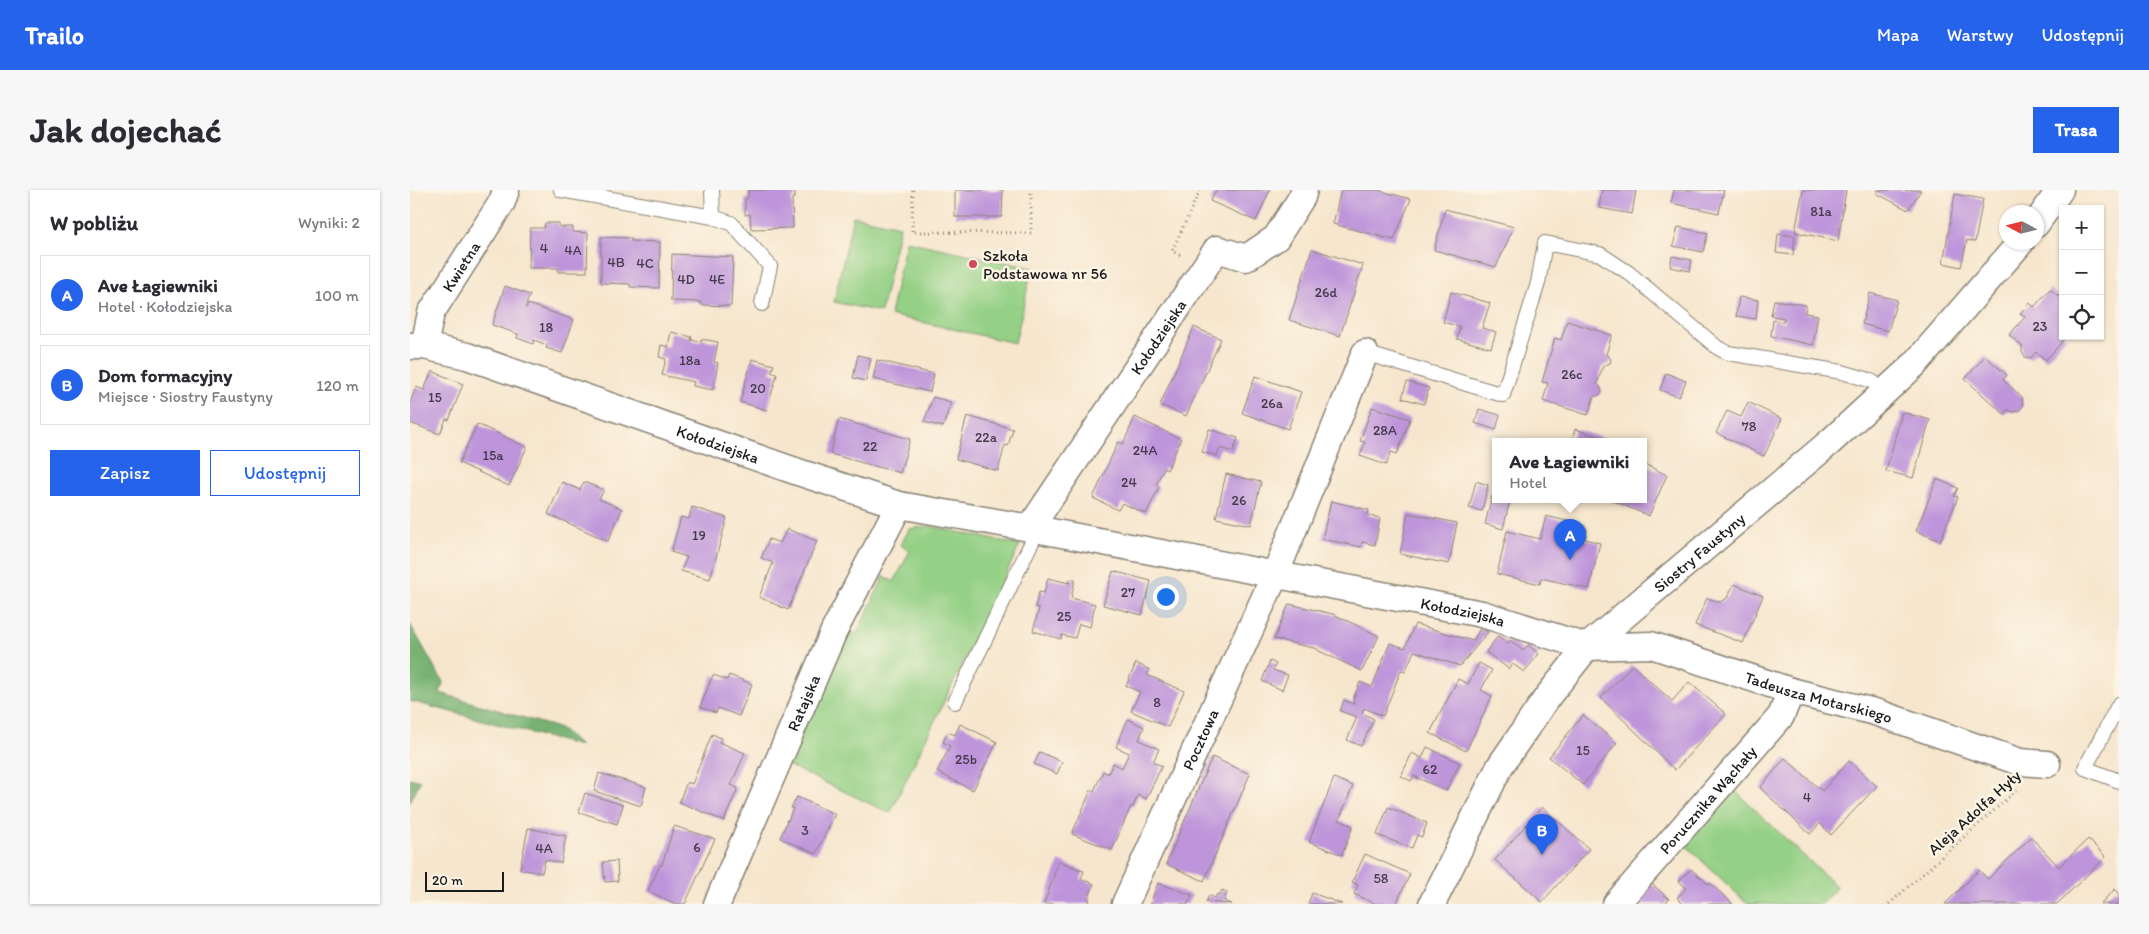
<!DOCTYPE html>
<html lang="pl">
<meta charset="utf-8">
<style>
:root{--surface:#fff;--page:#f7f7f7;--text:#2b2b33;--muted:#7c7c81;--line:#e1e1e2;--accent:#2563eb}
body{margin:0;font-family:Itim,sans-serif;background:var(--page);color:var(--text)}
.controls{position:absolute;right:15px;top:15px;display:grid;overflow:hidden;border-radius:0px;box-shadow:0 1px 4px #0004}
.controls button{width:45px;height:45px;display:grid;place-items:center;padding:0;border:0;border-bottom:1px solid var(--line);background:var(--surface);color:var(--text);font:25px sans-serif}
.compass{position:absolute;left:1589px;top:15px;width:45px;height:45px;border-radius:50%;background:var(--surface);box-shadow:0 1px 4px #0004;rotate:277deg}
.scale{position:absolute;left:15px;bottom:12px;width:79px;box-sizing:border-box;padding-left:5px;border:2px solid #1c1c1c;border-top:0;font-size:14px;line-height:18px;white-space:nowrap;color:#1c1c1c;-webkit-text-stroke:4px #fcf5e5;paint-order:stroke}
.you{position:absolute;left:755px;top:406px;width:18px;height:18px;margin:-12px;border:4px solid #fff;border-radius:50%;background:#1a73e8;box-shadow:0 0 0 8px #1a73e833}
.badge{display:grid;place-items:center;width:32px;height:32px;border-radius:50%;background:var(--accent);color:#fff;font-size:16px;font-weight:700}
.pin{position:absolute;translate:-50% -41px;filter:drop-shadow(0 1px 2px #0008)}
.pin::after{content:'';position:absolute;top:26px;width:18px;height:15px;background:inherit;clip-path:polygon(0 0,100% 0,50% 100%)}
.popup{position:absolute;left:1082px;top:248px;width:155px;height:65px;box-sizing:border-box;display:grid;place-content:center;border-radius:0px;background:var(--surface);filter:drop-shadow(0 1px 4px #0005);font-size:16px;white-space:nowrap;color:var(--muted)}
.popup b{font-size:19px;color:var(--text)}
.popup::after{content:'';position:absolute;left:50%;top:100%;margin-left:-10px;border:10px solid transparent;border-top-color:var(--surface)}
.list{margin:0;padding:0;list-style:none}
h2{display:flex;justify-content:space-between;align-items:center;height:65px;margin:0;padding:0 20px;font-size:21px}
h2 small{font-size:16px;font-weight:400;color:var(--muted)}
.list li{display:grid;grid-template-columns:32px 1fr auto;gap:15px;align-items:center;box-sizing:border-box;height:80px;margin:0 10px 10px;padding:0 10px;border:1px solid var(--line);border-radius:0px}
.list b{display:block;font-size:19px;white-space:nowrap}
.list p{margin:0;font-size:16px;white-space:nowrap;color:var(--muted)}
.list em{font-size:16px;font-style:normal;color:var(--muted)}
.actions{display:flex;gap:10px;padding:15px 20px}
.actions a{flex:1;padding:11px 0;border:1px solid var(--accent);border-radius:0px;text-align:center;font-size:18px;color:var(--accent)}
.actions .main{background:var(--accent);color:#fff}
.icon{flex:none;width:28px;height:28px;fill:none;stroke:currentColor;stroke-width:2;stroke-linecap:round;stroke-linejoin:round}
.map{position:relative;flex:none;width:1709px;height:714px;overflow:hidden;border-radius:0px}
header{display:flex;align-items:center;gap:30px;box-sizing:border-box;height:70px;padding:0 25px;background:var(--accent);color:#fff}
header strong{font-size:24px}
nav{display:flex;gap:28px;margin-inline-start:auto;font-size:18px}
.intro{display:flex;align-items:center;justify-content:space-between;box-sizing:border-box;height:120px;padding:0 30px}
h1{margin:0;font-size:35px}
.button{padding:12px 22px;border-radius:0px;background:var(--accent);color:#fff;font-size:18px;font-weight:700}
main{display:flex;gap:30px;padding:0 30px}
aside{flex:1;background:var(--surface);border-radius:0px;box-shadow:0 1px 4px #0004}
.map>svg:first-child{display:block}
</style>
<header>
<strong>Trailo</strong>
<nav><a>Mapa</a><a>Warstwy</a><a>Udostępnij</a></nav>
</header>
<div class="intro"><h1>Jak dojechać</h1><a class="button">Trasa</a></div>
<main>
<aside>
<h2>W pobliżu<small>Wyniki: 2</small></h2>
<ul class="list">
<li><span class="badge">A</span><div><b>Ave Łagiewniki</b><p>Hotel · Kołodziejska</p></div><em>100 m</em></li>
<li><span class="badge">B</span><div><b>Dom formacyjny</b><p>Miejsce · Siostry Faustyny</p></div><em>120 m</em></li>
</ul>
<div class="actions"><a class="main">Zapisz</a><a>Udostępnij</a></div>
</aside>
<div class="map">
<svg width="1709" height="714" viewBox="0 0 1709 714">
<rect width="100%" height="100%" fill="#fcf5e5"/>
<filter id="ink" filterUnits="userSpaceOnUse"><feTurbulence type="fractalNoise" baseFrequency=".02" numOctaves="2"/><feDisplacementMap in="SourceGraphic" scale="10" xChannelSelector="R" yChannelSelector="G"/><feConvolveMatrix kernelMatrix="1 2 1 2 8 2 1 2 1" color-interpolation-filters="sRGB"/></filter>
<filter id="wash" filterUnits="userSpaceOnUse"><feTurbulence type="fractalNoise" baseFrequency=".0096" numOctaves="4" result="noise"/><feDisplacementMap in="SourceGraphic" scale="20" xChannelSelector="R" yChannelSelector="G"/><feGaussianBlur stdDeviation="1.12" result="paint"/><feColorMatrix in="noise" values="0 0 0 0 0 0 0 0 0 0 0 0 0 0 0 0 0 1.4 0 .05"/><feComposite in="paint" operator="in"/></filter>
<g filter="url(#wash)">
<rect width="100%" height="100%" fill="#f6e6cd"/>
<g fill="#94d085" stroke="#587650">
<polygon points="443,26 490,36 471,122 424,112"/>
<polygon points="496,51 622,78 605,153 480,125"/>
<polygon points="519,336 610,355 480,623 377,575 432,447 448,442 474,386 484,392 500,361 491,355 499,339"/>
<polygon points="1323,599 1427,697 1411,714 1338,714 1272,652"/>
</g>
<g fill="#77b272" stroke="#4a6747">
<polygon points="0,434 33,492 30,503 145,537 155,542 170,556 0,511"/>
<polygon points="0,588 10,591 0,612"/>
</g>
<g id="blocks">
<g fill="#be94da">
<polygon points="338,0 385,0 385,8 382,8 383,38 341,39 340,24 335,25 335,9 338,8"/>
<polygon points="545,0 593,0 592,27 545,27"/>
<polygon points="806,0 860,0 846,31 800,11"/>
<polygon points="931,0 967,0 1001,9 984,50 923,34"/>
<polygon points="1192,0 1226,0 1222,24 1189,18"/>
<polygon points="1264,0 1314,0 1309,23 1261,13"/>
<polygon points="1393,0 1436,0 1428,51 1385,42"/>
<polygon points="1468,0 1511,0 1498,20 1466,3"/>
<polygon points="1545,4 1573,9 1565,52 1557,50 1551,77 1533,73"/>
<polygon points="1035,19 1104,37 1086,77 1024,60"/>
<polygon points="135,33 149,33 149,37 163,37 163,42 178,43 177,82 148,82 148,78 119,78 120,38 134,38"/>
<polygon points="1268,37 1298,43 1293,62 1263,56"/>
<polygon points="1368,44 1385,46 1383,65 1366,63"/>
<polygon points="191,47 221,48 221,51 250,52 249,98 220,97 220,94 191,93"/>
<polygon points="902,59 953,75 930,146 879,130"/>
<polygon points="262,64 323,67 321,116 291,115 291,112 261,111"/>
<polygon points="1262,66 1282,70 1280,81 1260,77"/>
<polygon points="95,96 120,105 115,117 117,118 118,114 164,130 152,163 136,158 137,155 124,150 123,154 107,148 108,144 82,135"/>
<polygon points="1640,99 1653,110 1653,146 1657,146 1636,170 1626,162 1621,168 1615,167 1612,162 1612,156 1599,145 1615,127 1610,123 1620,113 1624,117"/>
<polygon points="1041,102 1080,113 1072,138 1086,142 1081,158 1047,149 1050,137 1033,132"/>
<polygon points="1460,103 1487,110 1478,141 1452,134"/>
<polygon points="1329,107 1348,110 1346,129 1326,126"/>
<polygon points="1364,110 1396,115 1395,123 1408,125 1403,155 1361,146 1363,130 1374,132 1374,128 1361,126"/>
<polygon points="1157,131 1202,145 1196,164 1201,169 1200,173 1193,176 1187,194 1190,196 1192,202 1188,206 1184,206 1178,225 1133,211 1138,193 1132,192 1145,148 1151,150"/>
<polygon points="784,137 811,149 776,226 750,215"/>
<polygon points="261,142 282,147 281,150 291,152 291,149 308,152 304,172 308,173 303,200 283,196 284,192 252,185 256,169 249,167 251,155 258,157"/>
<polygon points="448,165 461,168 456,191 443,188"/>
<polygon points="1575,166 1597,185 1593,190 1612,207 1613,216 1609,221 1603,222 1598,220 1594,224 1555,189"/>
<polygon points="342,169 364,175 361,182 367,184 357,220 330,212"/>
<polygon points="467,170 524,184 520,202 463,189"/>
<polygon points="22,181 53,194 39,230 36,229 30,244 0,233 0,213 6,197 14,200"/>
<polygon points="1256,183 1276,191 1269,207 1250,200"/>
<polygon points="845,186 891,202 878,239 832,223"/>
<polygon points="997,192 1019,198 1014,214 992,208"/>
<polygon points="523,207 541,212 533,237 514,232"/>
<polygon points="1338,212 1372,229 1354,266 1306,243 1317,221 1331,227"/>
<polygon points="962,217 1000,229 987,264 981,262 976,275 950,266 955,252 950,251"/>
<polygon points="1069,219 1090,225 1086,240 1065,233"/>
<polygon points="1492,222 1520,230 1503,288 1476,281"/>
<polygon points="557,226 603,239 598,256 595,255 588,281 546,269"/>
<polygon points="725,227 771,249 757,280 754,278 749,288 746,295 749,297 736,324 712,313 708,320 683,308 708,252 713,254"/>
<polygon points="429,229 500,249 490,283 420,264"/>
<polygon points="67,234 117,257 99,296 49,273"/>
<polygon points="799,239 828,248 823,262 810,258 807,266 792,262"/>
<polygon points="1165,239 1193,248 1192,251 1162,251"/>
<polygon points="1234,274 1257,285 1239,326 1199,309 1234,309"/>
<polygon points="816,284 851,292 841,335 806,328"/>
<polygon points="1527,289 1548,298 1544,306 1548,307 1530,351 1506,341"/>
<polygon points="1066,291 1078,295 1072,321 1059,318"/>
<polygon points="152,292 170,300 174,292 194,300 189,309 212,319 198,351 138,324"/>
<polygon points="1082,306 1086,307 1086,309 1100,310 1093,339 1075,334"/>
<polygon points="921,311 959,320 958,325 970,328 965,355 952,352 951,357 912,349"/>
<polygon points="282,317 317,328 300,389 271,381 277,367 261,362 271,327 279,329"/>
<polygon points="998,323 1047,333 1039,374 990,364"/>
<polygon points="1136,326 1174,335 1177,339 1175,349 1190,353 1179,399 1131,388 1130,394 1087,384 1097,341 1130,349"/>
<polygon points="377,339 407,351 378,420 349,407 363,373 351,368 359,349 370,353"/>
<polygon points="703,381 741,391 732,425 693,415"/>
<polygon points="638,388 659,393 660,389 665,390 661,408 685,414 680,437 669,434 665,448 652,445 651,449 623,441 629,418 625,417 629,402 634,403"/>
<polygon points="1324,394 1353,406 1333,453 1285,435 1297,408 1310,412 1317,408"/>
<polygon points="879,414 923,424 969,446 952,481 907,460 908,459 864,449"/>
<polygon points="1005,434 1063,451 1070,438 1078,442 1050,476 1004,461 995,482 991,480 973,526 954,518 952,523 964,529 951,556 937,550 947,527 930,521 934,510 944,514 943,510 950,492 962,497 980,453 995,458"/>
<polygon points="1088,446 1098,454 1100,450 1113,461 1118,455 1129,464 1114,482 1103,474 1099,479 1076,462"/>
<polygon points="860,471 866,474 863,480 878,485 872,500 852,491"/>
<polygon points="726,473 740,480 737,485 774,501 758,537 721,521 730,502 716,496"/>
<polygon points="1069,473 1082,480 1071,500 1082,506 1056,561 1020,543 1048,489 1058,494"/>
<polygon points="1222,475 1262,511 1279,492 1316,524 1265,580 1191,508"/>
<polygon points="303,485 317,490 319,485 342,494 329,526 308,518 306,523 290,517"/>
<polygon points="1173,525 1207,553 1173,595 1139,567"/>
<polygon points="718,529 734,537 729,550 749,559 743,572 752,576 736,609 728,605 723,617 721,616 702,660 662,644 681,600 684,601 693,581 698,584 703,573 712,578 719,563 706,557"/>
<polygon points="550,534 587,552 563,600 527,582 540,556 533,552 538,542 545,545"/>
<polygon points="302,544 311,548 309,552 335,563 321,595 328,598 314,631 269,612 277,592 282,594"/>
<polygon points="1017,557 1050,573 1036,601 1004,586 1001,591 991,586 1002,563 1012,568"/>
<polygon points="630,562 652,572 647,584 624,574"/>
<polygon points="802,567 840,584 794,691 756,674"/>
<polygon points="1375,568 1412,601 1439,571 1467,596 1421,645 1410,633 1400,644 1350,598"/>
<polygon points="189,583 236,597 231,616 184,601"/>
<polygon points="924,588 943,596 929,630 943,636 932,665 899,652"/>
<polygon points="175,603 213,615 207,634 169,622"/>
<polygon points="387,607 425,624 406,664 370,648 377,632 376,630 378,631 383,618 381,618"/>
<polygon points="978,617 1017,633 1012,647 1007,645 1002,658 967,645"/>
<polygon points="1132,617 1179,659 1132,712 1085,670"/>
<polygon points="264,636 305,649 275,714 266,714 238,701 250,675 252,675"/>
<polygon points="118,638 156,646 151,673 135,670 132,683 110,679"/>
<polygon points="1621,647 1649,677 1678,649 1696,667 1647,714 1535,714 1569,680 1578,689"/>
<polygon points="955,664 1000,684 986,714 966,714 944,704 948,695 942,692"/>
<polygon points="207,671 208,691 195,692 193,672"/>
<polygon points="649,671 674,681 671,689 684,694 678,709 680,710 678,714 634,714"/>
<polygon points="1281,679 1298,694 1300,693 1323,714 1273,714 1267,708 1276,698 1269,691"/>
<polygon points="748,693 782,705 778,714 740,714"/>
<polygon points="1241,693 1259,709 1255,714 1223,714"/>
<polygon points="1705,699 1709,703 1709,714 1690,714"/>
<polygon points="812,700 817,702 814,711 822,714 796,712 799,705 805,708 807,704 810,705"/>
<polygon points="902,703 932,714 898,714"/>
</g>
</g>
</g>
<g filter="url(#ink)">
<use href="#blocks" fill-opacity="0" stroke="#898174" stroke-width="1"/>
<g fill="none" stroke-linecap="round" stroke-linejoin="round">
<g stroke="#898174" stroke-width="16">
<g id="service">
<polyline points="151,0 303,27 302,0"/>
<polyline points="303,27 321,33 360,76 352,114"/>
<polyline points="955,163 1093,205 1128,93 1135,53 1190,64 1219,83 1308,158 1318,163 1432,182 1456,189 1463,192 1473,203"/>
<polyline points="545,512 628,339"/>
<polyline points="1709,514 1675,578 1709,591"/>
</g>
</g>
<g stroke="#898174" stroke-width="29">
<g id="minor">
<polyline points="1626,34 1650,0"/>
<path id="s1" d="M0 156H14L57 166 388 282 489 315 620 338 1072 424 1177 457 1241 455 1381 501 1465 522 1610 572 1637 574"/>
<path id="s2" d="M14 156 21 123 92 12 96 0"/>
<path id="s3" d="M620 338 807 59 836 68 866 48 892 7 894 0"/>
<path id="s4" d="M307 714 424 441 489 315"/>
<path id="s5" d="M715 714 865 385 955 163"/>
<path id="s6" d="M1022 714 1090 576 1138 506 1177 457 1420 252 1505 174 1611 52"/>
<path id="s7" d="M1206 714 1371 526 1381 501"/>
</g>
</g>
<g stroke="#898174" stroke-width="3" stroke-dasharray="1 4" stroke-linecap="butt">
<polyline points="503,0 502,42 621,43 621,0"/>
<polyline points="770,65 762,61 790,0"/>
<polyline points="1479,714 1609,598"/>
</g>
<use href="#service" stroke="#fff" stroke-width="14"/>
<use href="#minor" stroke="#fff" stroke-width="26"/>
</g>
</g>
<circle fill="#d1495b" stroke="#fcf5e5" stroke-width="2" cx="563" cy="74" r="5"/>
<g text-anchor="middle" stroke-width="5" stroke-linejoin="round" paint-order="stroke">
<g font-size="14" fill="#443a4c">
<text x="1411" y="26">81a</text>
<text x="134" y="63">4</text>
<text x="163" y="65">4A</text>
<text x="206" y="77">4B</text>
<text x="235" y="78">4C</text>
<text x="276" y="94">4D</text>
<text x="307" y="94">4E</text>
<text x="916" y="107">26d</text>
<text x="1630" y="141">23</text>
<text x="136" y="142">18</text>
<text x="280" y="175">18a</text>
<text x="1162" y="189">26c</text>
<text x="348" y="203">20</text>
<text x="25" y="212">15</text>
<text x="862" y="218">26a</text>
<text x="1339" y="241">78</text>
<text x="975" y="245">28A</text>
<text x="576" y="252">22a</text>
<text x="460" y="261">22</text>
<text x="735" y="265">24A</text>
<text x="83" y="270">15a</text>
<text x="719" y="297">24</text>
<text x="829" y="315">26</text>
<text x="289" y="350">19</text>
<text x="718" y="407">27</text>
<text x="654" y="431">25</text>
<text x="747" y="517">8</text>
<text x="1173" y="565">15</text>
<text x="556" y="574">25b</text>
<text x="1020" y="584">62</text>
<text x="1397" y="612">4</text>
<text x="395" y="645">3</text>
<text x="287" y="662">6</text>
<text x="134" y="663">4A</text>
<text x="971" y="693">58</text>
</g>
<g font-size="16" fill="#1c1c1c" stroke="#fcf5e5" text-anchor="start">
<text x="573" y="71">Szkoła<tspan x="573" dy="18">Podstawowa nr 56</tspan></text>
</g>
<g font-size="16" fill="#1c1c1c" stroke="#fcf5e5">
<text dy="6" stroke="none"><textPath href="#s2" startOffset="89">Kwietna</textPath></text>
<text dy="6" stroke="none"><textPath href="#s3" startOffset="230">Kołodziejska</textPath></text>
<text dy="6" stroke="none"><textPath href="#s1" startOffset="324">Kołodziejska</textPath></text>
<text dy="6" stroke="none"><textPath href="#s6" startOffset="448">Siostry Faustyny</textPath></text>
<text dy="6" stroke="none"><textPath href="#s1" startOffset="1089">Kołodziejska</textPath></text>
<text dy="6" stroke="none"><textPath href="#s1" startOffset="1458">Tadeusza Motarskiego</textPath></text>
<text dy="6" stroke="none"><textPath href="#s4" startOffset="219">Ratajska</textPath></text>
<text dy="6" stroke="none"><textPath href="#s5" startOffset="181">Pocztowa</textPath></text>
<text dy="6" stroke="none"><textPath href="#s7" startOffset="139">Porucznika Wąchały</textPath></text>
<text transform="translate(1564 622) rotate(-42)" y="6">Aleja Adolfa Hyły</text>
</g>
</g>
</svg>
<div class="controls">
<button>+</button>
<button>−</button>
<button><svg class="icon" aria-label="locate" viewBox="0 0 24 24"><circle cx="12" cy="12" r="6"/><path d="M12 2v4M12 18v4M2 12h4M18 12h4"/></svg></button>
</div>
<svg class="compass" viewBox="-18 -18 36 36"><path d="M0-13l5 13h-10z" fill="#e53935"/><path d="M0 13l5-13h-10z" fill="#7c7c81"/></svg>
<div class="scale">20 m</div>
<div class="you"></div>
<div class="pin badge" style="left:1160px;top:370px">A</div>
<div class="popup"><b>Ave Łagiewniki</b>Hotel</div>
<div class="pin badge" style="left:1132px;top:665px">B</div>
</div>
</main>
